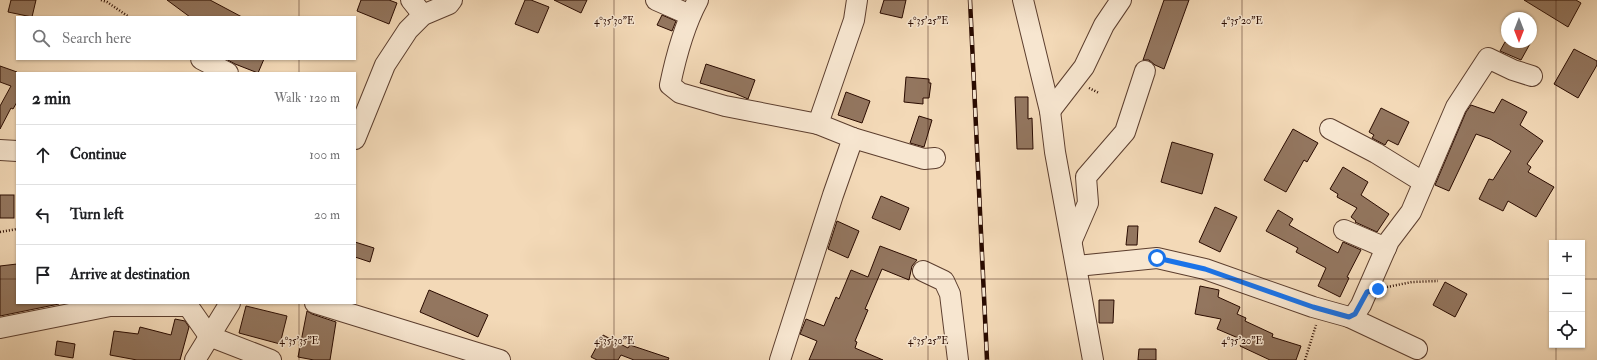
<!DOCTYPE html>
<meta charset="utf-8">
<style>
:root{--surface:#fff;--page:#f2f2f2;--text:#202124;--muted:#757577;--line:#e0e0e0}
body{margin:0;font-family:"IM FELL Double Pica",serif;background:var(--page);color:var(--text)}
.controls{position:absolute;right:12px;bottom:12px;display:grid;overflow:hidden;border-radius:0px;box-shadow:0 1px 3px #0004}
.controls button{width:36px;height:36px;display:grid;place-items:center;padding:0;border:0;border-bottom:1px solid var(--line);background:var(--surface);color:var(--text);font:20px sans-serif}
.compass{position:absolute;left:1501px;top:12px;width:36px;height:36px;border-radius:50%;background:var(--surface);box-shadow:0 1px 3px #0004;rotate:180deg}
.stop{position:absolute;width:12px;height:12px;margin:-9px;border:3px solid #1a73e8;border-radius:50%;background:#fff}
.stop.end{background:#1a73e8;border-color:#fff;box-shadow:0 1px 4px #0008}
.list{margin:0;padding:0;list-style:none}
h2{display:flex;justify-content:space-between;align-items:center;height:52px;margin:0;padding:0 16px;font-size:17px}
h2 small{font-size:13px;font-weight:400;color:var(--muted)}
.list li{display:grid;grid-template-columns:26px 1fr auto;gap:12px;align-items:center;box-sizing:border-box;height:60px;padding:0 16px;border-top:1px solid var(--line)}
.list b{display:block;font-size:15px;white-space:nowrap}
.list em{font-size:13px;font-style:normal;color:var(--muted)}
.icon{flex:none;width:22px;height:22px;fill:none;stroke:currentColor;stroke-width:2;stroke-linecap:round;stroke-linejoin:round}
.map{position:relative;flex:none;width:1597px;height:360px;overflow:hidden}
.search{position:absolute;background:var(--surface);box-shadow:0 1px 3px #0004;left:16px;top:16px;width:340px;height:44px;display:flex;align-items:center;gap:10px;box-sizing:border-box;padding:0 14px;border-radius:0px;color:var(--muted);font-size:15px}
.panel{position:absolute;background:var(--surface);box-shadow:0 1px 3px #0004;left:16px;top:72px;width:340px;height:232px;border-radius:0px}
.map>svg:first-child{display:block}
</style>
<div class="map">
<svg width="1597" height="360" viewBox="0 0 1597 360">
<rect width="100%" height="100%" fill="#f3d9b7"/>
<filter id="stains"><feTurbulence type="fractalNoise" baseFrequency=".005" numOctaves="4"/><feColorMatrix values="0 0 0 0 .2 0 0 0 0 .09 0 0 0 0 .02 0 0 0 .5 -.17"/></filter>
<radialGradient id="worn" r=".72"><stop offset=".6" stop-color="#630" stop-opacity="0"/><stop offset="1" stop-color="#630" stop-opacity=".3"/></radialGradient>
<g fill="#93765f" stroke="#2a0b00">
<polygon points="11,0 36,0 32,17 8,12"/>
<polygon points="167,0 210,0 242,17 190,17"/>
<polygon points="361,0 389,0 397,3 389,24 357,11"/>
<polygon points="525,0 531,0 549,7 538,33 515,24"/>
<polygon points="554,0 587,0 581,13"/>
<polygon points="884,0 906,0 902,18 880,13"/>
<polygon points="1164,0 1189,0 1164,69 1155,65 1149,60 1143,60"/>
<polygon points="1524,0 1576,0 1581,3 1568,27"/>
<polygon points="662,15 676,21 672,31 657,25"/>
<polygon points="1505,42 1531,42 1521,60 1500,51"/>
<polygon points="1574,49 1597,61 1597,65 1578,98 1554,84"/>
<polygon points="226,59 264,59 258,73 235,64"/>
<polygon points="706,64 755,80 748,99 734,93 700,83"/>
<polygon points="0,66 17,72 17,102 13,109 11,108 0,129 0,106 11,86 0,82"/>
<polygon points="906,77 929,79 929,83 931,83 929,98 923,98 923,104 904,102"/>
<polygon points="846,92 870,101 862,123 838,115"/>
<polygon points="1015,97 1028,97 1028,119 1032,118 1033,149 1017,149"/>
<polygon points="1502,99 1527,112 1520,125 1543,141 1527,164 1531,167 1528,172 1554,187 1536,217 1508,201 1503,211 1479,199 1489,179 1493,180 1511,151 1490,139 1476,134 1449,191 1435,185 1466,112 1471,105 1494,113"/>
<polygon points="1381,108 1409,122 1398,145 1388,140 1385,145 1372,138 1374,135 1369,132"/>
<polygon points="919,116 932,120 924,147 910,143"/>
<polygon points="1293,129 1318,143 1307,162 1304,160 1286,192 1264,180"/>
<polygon points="1172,142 1213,154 1202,194 1161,182"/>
<polygon points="1343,167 1368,182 1361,195 1389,214 1377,232 1355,222 1356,221 1351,217 1357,208 1337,197 1338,194 1330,189"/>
<rect x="0" y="195" width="14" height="23"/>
<polygon points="881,196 909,208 900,230 872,218"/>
<polygon points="1215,207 1237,217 1220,252 1199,242"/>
<polygon points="1278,210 1293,219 1289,225 1338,253 1343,242 1361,250 1347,277 1349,278 1340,297 1318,286 1326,268 1296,252 1298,248 1266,231"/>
<polygon points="837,221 859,231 848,258 828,249"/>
<polygon points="1128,226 1138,226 1137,245 1126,245"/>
<polygon points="355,242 374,248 370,262 355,257"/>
<polygon points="880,246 917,260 912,266 909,280 882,269 865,309 868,310 855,341 857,342 855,348 883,360 809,360 817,341 800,334 806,319 824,326 836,297 839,299 851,270 868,277"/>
<polygon points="17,264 17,303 59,303 59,304 0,316 0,266"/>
<polygon points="1445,282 1467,294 1455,317 1433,305"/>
<polygon points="1200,286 1219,290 1218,297 1240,307 1237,314 1246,318 1245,321 1273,334 1272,337 1301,346 1296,360 1270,360 1240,346 1243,340 1217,329 1221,319 1195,314"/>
<polygon points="429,290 488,315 478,337 420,312"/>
<polygon points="1099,300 1114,300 1113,323 1099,323"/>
<polygon points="246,306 287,316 280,344 239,333"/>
<polygon points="307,311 312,314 336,322 330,360 314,360 298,357"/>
<polygon points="175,319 185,321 189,327 180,360 137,360 110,355 114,331 138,334 140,327 171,335"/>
<polygon points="603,335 628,348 630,345 669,358 668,360 634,360 621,355 618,360 597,360 591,357"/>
<polygon points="57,341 75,344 73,358 55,355"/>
<polygon points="1139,349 1156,349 1156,360 1138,360"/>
</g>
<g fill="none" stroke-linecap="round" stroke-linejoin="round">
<g stroke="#5c3e2e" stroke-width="22">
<g id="minor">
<polyline points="411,0 423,15"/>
<polyline points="656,0 690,15"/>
<path d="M698 0C684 26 676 56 670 85L680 93 725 106 818 124 853 138 924 159 935 158"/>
<polyline points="1023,0 1050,111 1055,152 1093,360"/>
<polyline points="201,59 228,73"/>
<polyline points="1050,111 1084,67 1104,25 1121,0"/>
<polyline points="818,124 854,20 857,0"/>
<polyline points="1330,129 1376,153 1423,182"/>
<polyline points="355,139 385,65 408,30 423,15 449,4 452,0"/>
<polyline points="0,150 17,151"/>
<polyline points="1344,230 1386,248"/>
<polyline points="1072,240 1088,203 1086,177 1125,132 1145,71"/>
<polyline points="1077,266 1157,258 1205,269 1313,307 1349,317 1355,314 1361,305 1389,241 1411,212 1456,107 1488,58 1513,70 1532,76"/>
<polyline points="923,271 944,281 950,294 958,360"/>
<polyline points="186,303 209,336 271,360"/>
<polyline points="315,303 500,360"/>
<polyline points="1349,317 1417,349"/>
<polyline points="0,328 110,306 187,306"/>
<polyline points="195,360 230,303"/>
<polyline points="780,360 833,195 853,138"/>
</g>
</g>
<g stroke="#2a0b00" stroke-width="2.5" stroke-dasharray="1 2" stroke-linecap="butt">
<polyline points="101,0 107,2 129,17"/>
<polyline points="1089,88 1099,93"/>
<polyline points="0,232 17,229"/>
<polyline points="1387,287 1412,282 1438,281"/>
<polyline points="1305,360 1316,325"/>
</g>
<use href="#minor" stroke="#f7e6d0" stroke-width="20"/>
<g stroke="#2a0b00" stroke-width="4.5">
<polyline id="rail" points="970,0 987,360"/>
</g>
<use href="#rail" stroke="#f7e6d0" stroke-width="3" stroke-dasharray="9" stroke-linecap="butt"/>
</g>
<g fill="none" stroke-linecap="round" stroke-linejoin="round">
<polyline stroke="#1a73e8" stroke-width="5" points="1157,258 1205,269 1313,307 1349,317 1355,314 1367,292 1378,289"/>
</g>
<path fill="none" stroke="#2a0b00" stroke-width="1" stroke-opacity="0.45" d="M299 0V17M614 0V360M928 0V360M1242 0V360M1556 0V243M299 59V73M0 279H17M355 279H1552M1582 279H1597M299 303V360M1556 345V360"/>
<g font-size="10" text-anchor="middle" fill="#2a0b00" stroke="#f7e6d0" stroke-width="3" stroke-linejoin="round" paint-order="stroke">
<text x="614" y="24">4°35'30"E</text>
<text x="928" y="24">4°35'25"E</text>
<text x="1242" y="24">4°35'20"E</text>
<text x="299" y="344">4°35'35"E</text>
<text x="614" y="344">4°35'30"E</text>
<text x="928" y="344">4°35'25"E</text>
<text x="1242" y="344">4°35'20"E</text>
</g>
<rect width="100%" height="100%" filter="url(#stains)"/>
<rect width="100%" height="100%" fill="url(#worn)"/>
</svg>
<div class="controls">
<button>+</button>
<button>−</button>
<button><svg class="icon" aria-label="locate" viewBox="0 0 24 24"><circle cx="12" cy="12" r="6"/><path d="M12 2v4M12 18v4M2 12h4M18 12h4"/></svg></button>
</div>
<svg class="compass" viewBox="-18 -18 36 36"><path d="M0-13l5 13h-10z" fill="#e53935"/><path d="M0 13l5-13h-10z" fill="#757577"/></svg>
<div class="stop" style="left:1157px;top:258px"></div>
<div class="stop end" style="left:1378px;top:289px"></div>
<div class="search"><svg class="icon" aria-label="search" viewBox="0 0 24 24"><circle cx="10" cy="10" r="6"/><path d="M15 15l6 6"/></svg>Search here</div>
<section class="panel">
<h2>2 min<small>Walk · 120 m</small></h2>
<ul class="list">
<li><svg class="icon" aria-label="ahead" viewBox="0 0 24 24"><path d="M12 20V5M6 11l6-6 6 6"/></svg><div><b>Continue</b></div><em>100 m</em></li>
<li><svg class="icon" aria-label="left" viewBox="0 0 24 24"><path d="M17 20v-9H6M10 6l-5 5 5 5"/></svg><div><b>Turn left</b></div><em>20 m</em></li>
<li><svg class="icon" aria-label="arrive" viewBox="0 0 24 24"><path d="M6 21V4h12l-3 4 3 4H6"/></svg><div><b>Arrive at destination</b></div></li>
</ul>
</section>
</div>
